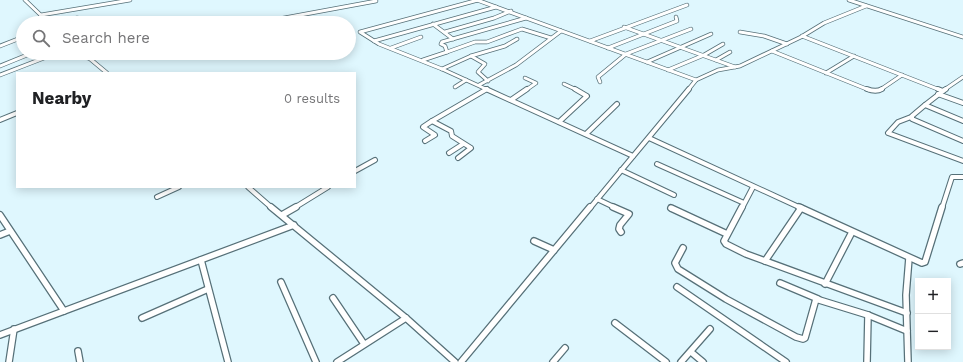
<!DOCTYPE html>
<meta charset="utf-8">
<style>
:root{--surface:#fff;--page:#f6f6f6;--text:#202124;--muted:#757577;--line:#e0e0e0}
body{margin:0;font-family:"Work Sans",sans-serif;background:var(--page);color:var(--text)}
.controls{position:absolute;right:12px;bottom:12px;display:grid;overflow:hidden;border-radius:0px;box-shadow:0 2px 10px #0003}
.controls button{width:36px;height:36px;display:grid;place-items:center;padding:0;border:0;border-bottom:1px solid var(--line);background:var(--surface);color:var(--text);font:20px sans-serif}
.list{margin:0;padding:0;list-style:none}
h2{display:flex;justify-content:space-between;align-items:center;height:52px;margin:0;padding:0 16px;font-size:17px}
h2 small{font-size:13px;font-weight:400;color:var(--muted)}
.icon{flex:none;width:22px;height:22px;fill:none;stroke:currentColor;stroke-width:2;stroke-linecap:round;stroke-linejoin:round}
.map{position:relative;flex:none;width:963px;height:362px;overflow:hidden}
.search{position:absolute;background:var(--surface);box-shadow:0 2px 10px #0003;left:16px;top:16px;width:340px;height:44px;display:flex;align-items:center;gap:10px;box-sizing:border-box;padding:0 14px;border-radius:22px;color:var(--muted);font-size:15px}
.panel{position:absolute;background:var(--surface);box-shadow:0 2px 10px #0003;left:16px;top:72px;width:340px;height:116px;border-radius:0px}
.map>svg:first-child{display:block}
</style>
<div class="map">
<svg width="963" height="362" viewBox="0 0 963 362">
<rect width="100%" height="100%" fill="#dff7fe"/>
<g fill="none" stroke-linecap="round" stroke-linejoin="round">
<g stroke="#567078" stroke-width="4.5">
<g id="street-far2">
<polyline points="25,0 49,23"/>
<polyline points="477,0 696,80"/>
<polyline points="478,0 360,32 379,44 442,69 488,90"/>
<polyline points="849,0 963,37"/>
<polyline points="41,15 130,0"/>
<polyline points="54,23 77,18 106,22"/>
<polyline points="257,23 376,1"/>
<polyline points="433,24 453,39"/>
<polyline points="624,27 735,67"/>
<polyline points="445,32 494,18 511,11"/>
<polyline points="740,32 764,36 787,44"/>
<polyline points="802,36 940,90"/>
<polyline points="374,41 496,7"/>
<polyline points="590,41 687,5"/>
<polyline points="0,46 23,37"/>
<polyline points="391,48 421,37"/>
<polyline points="608,48 677,21 676,17"/>
<polyline points="772,51 869,90"/>
<polyline points="447,52 475,42 487,42 522,29 551,38"/>
<polyline points="83,53 107,73"/>
<polyline points="471,56 485,64 478,72 488,81"/>
<polyline points="88,58 113,53"/>
<polyline points="423,60 447,52 445,46 441,44 442,42 526,18"/>
<polyline points="716,60 730,52"/>
<polyline points="647,62 711,34"/>
<polyline points="0,66 32,53"/>
<polyline points="442,69 471,56 505,46 517,39"/>
<polyline points="668,70 704,55 723,44"/>
<polyline points="826,73 854,56"/>
<polyline points="0,75 57,53"/>
<polyline points="525,78 536,83 526,90"/>
<polyline points="600,82 598,77 626,54 691,29"/>
<polyline points="564,84 577,90"/>
<polyline points="479,85 516,65 561,31"/>
<polyline points="455,87 466,80"/>
<polyline points="485,90 487,89"/>
<polyline points="688,90 696,80 718,70 740,66 801,37 824,23 866,6"/>
<polyline points="880,90 902,75"/>
<polyline points="944,90 963,77"/>
</g>
</g>
<g stroke="#567078" stroke-width="6">
<g id="street-far1">
<polyline points="486,89 633,156"/>
<path d="M867 89C872 91 877 92 882 89"/>
<polyline points="938,89 943,91 946,89"/>
<polyline points="943,91 925,105 963,121"/>
<polyline points="938,94 963,103"/>
<polyline points="511,100 527,89"/>
<polyline points="925,105 912,116 912,119 963,141"/>
<polyline points="911,117 898,122 888,133 963,161"/>
<polyline points="0,120 17,113"/>
<polyline points="559,122 587,96 575,89"/>
<polyline points="586,134 617,104"/>
<polyline points="649,138 801,208"/>
<polyline points="425,141 435,135 423,127 432,121"/>
<polyline points="449,153 463,144"/>
<polyline points="458,158 471,148 452,136 451,131 432,121 487,89"/>
<polyline points="657,164 744,203"/>
<polyline points="621,170 674,195"/>
<polyline points="355,171 375,160"/>
<polyline points="248,187 272,208"/>
<polyline points="157,197 179,187"/>
<polyline points="597,199 616,208"/>
<polyline points="294,208 328,187"/>
<polyline points="590,208 689,89"/>
<polyline points="742,208 753,187"/>
<polyline points="942,208 952,177 963,177"/>
</g>
</g>
<g stroke="#567078" stroke-width="8">
<g id="street">
<polyline points="271,207 406,318 455,362"/>
<polyline points="613,207 629,214 620,225 619,229 621,232"/>
<polyline points="742,207 724,241 726,244 746,254 907,313"/>
<polyline points="799,207 922,263 925,262 942,207"/>
<polyline points="671,208 727,234"/>
<polyline points="0,215 64,311"/>
<polyline points="282,215 296,207"/>
<polyline points="0,235 10,231"/>
<polyline points="534,241 554,250"/>
<polyline points="683,248 675,263 678,269 726,299 796,337 803,339 805,338 816,299 868,315 907,331"/>
<polyline points="201,260 228,362"/>
<polyline points="765,261 801,208"/>
<polyline points="960,264 963,263"/>
<polyline points="281,282 316,362"/>
<polyline points="780,283 818,299"/>
<polyline points="825,284 852,232"/>
<polyline points="677,287 786,362"/>
<polyline points="333,298 364,344"/>
<polyline points="142,318 208,289"/>
<polyline points="615,323 666,362"/>
<polyline points="0,335 294,225"/>
<polyline points="78,351 80,362"/>
<polyline points="691,352 703,362"/>
<polyline points="9,362 14,329"/>
<polyline points="337,362 406,318"/>
<polyline points="461,362 590,207"/>
<polyline points="553,362 565,348"/>
<polyline points="681,362 710,329"/>
<polyline points="867,362 868,315"/>
<polyline points="908,362 906,295 909,258"/>
</g>
</g>
<use href="#street-far2" stroke="#fff" stroke-width="3"/>
<use href="#street-far1" stroke="#fff" stroke-width="4"/>
<use href="#street" stroke="#fff" stroke-width="5.5"/>
</g>
</svg>
<div class="controls">
<button>+</button>
<button>−</button>
</div>
<div class="search"><svg class="icon" aria-label="search" viewBox="0 0 24 24"><circle cx="10" cy="10" r="6"/><path d="M15 15l6 6"/></svg>Search here</div>
<section class="panel">
<h2>Nearby<small>0 results</small></h2>
<ul class="list">
</ul>
</section>
</div>
